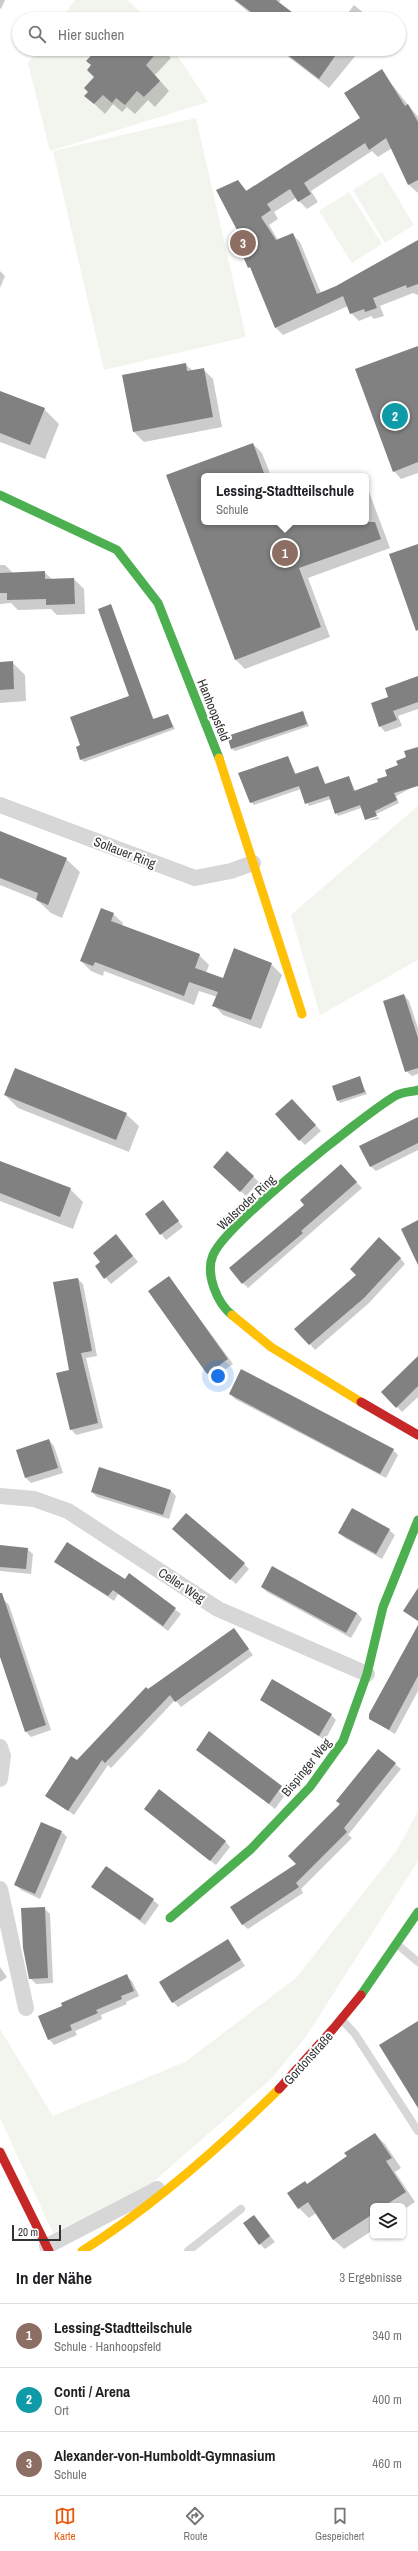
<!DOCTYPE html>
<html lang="de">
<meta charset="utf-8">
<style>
:root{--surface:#fff;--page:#f2f2f2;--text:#202124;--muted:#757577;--line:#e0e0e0;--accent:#ea580c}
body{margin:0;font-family:"Archivo Narrow",sans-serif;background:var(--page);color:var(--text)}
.controls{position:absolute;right:12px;bottom:12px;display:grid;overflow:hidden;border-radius:6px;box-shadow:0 1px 3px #0004}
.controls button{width:36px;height:36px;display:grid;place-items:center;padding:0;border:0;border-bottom:1px solid var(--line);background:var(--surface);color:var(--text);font:20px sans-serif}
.scale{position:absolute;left:12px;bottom:10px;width:49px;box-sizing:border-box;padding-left:4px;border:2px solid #333;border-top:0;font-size:11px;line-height:14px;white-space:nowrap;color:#333;-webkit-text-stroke:3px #fff;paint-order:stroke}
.you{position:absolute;left:218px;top:1376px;width:14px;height:14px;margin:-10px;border:3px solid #fff;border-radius:50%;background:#1a73e8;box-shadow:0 0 0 6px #1a73e833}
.badge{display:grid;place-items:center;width:26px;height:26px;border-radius:50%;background:var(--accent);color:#fff;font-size:13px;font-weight:700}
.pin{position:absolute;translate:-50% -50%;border:2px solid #fff;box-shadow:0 1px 4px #0006}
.popup{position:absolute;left:201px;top:473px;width:168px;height:52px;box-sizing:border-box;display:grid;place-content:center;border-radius:6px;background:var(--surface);filter:drop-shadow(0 1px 3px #0005);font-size:13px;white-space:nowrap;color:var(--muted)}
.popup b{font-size:15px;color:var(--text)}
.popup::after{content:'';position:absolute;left:50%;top:100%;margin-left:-8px;border:8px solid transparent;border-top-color:var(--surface)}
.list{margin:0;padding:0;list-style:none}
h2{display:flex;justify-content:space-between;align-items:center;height:52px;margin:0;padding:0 16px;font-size:17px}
h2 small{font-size:13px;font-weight:400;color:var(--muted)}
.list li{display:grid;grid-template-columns:26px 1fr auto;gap:12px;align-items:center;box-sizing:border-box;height:64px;padding:0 16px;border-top:1px solid var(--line)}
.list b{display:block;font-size:15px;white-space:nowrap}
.list p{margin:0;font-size:13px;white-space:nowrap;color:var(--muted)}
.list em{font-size:13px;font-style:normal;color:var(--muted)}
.icon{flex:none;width:22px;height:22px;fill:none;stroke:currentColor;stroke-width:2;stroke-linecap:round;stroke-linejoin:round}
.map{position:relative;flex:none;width:418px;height:2251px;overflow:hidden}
.search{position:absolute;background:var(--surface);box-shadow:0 1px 3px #0004;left:12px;right:12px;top:12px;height:44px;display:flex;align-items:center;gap:10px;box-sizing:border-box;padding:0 14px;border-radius:22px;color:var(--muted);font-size:15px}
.sheet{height:244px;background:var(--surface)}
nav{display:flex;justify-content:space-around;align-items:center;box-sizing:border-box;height:56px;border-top:1px solid var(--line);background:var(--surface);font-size:11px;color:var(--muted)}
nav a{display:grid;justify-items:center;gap:2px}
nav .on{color:var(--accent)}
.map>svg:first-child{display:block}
</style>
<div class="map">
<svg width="418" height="2251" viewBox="0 0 418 2251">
<rect width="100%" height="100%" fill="#fff"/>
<g fill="#f1f5ed">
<polygon points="75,0 127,0 148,19 61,19"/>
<polygon points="39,49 97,49 86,61 91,65 87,70 94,77 84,88 88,91 84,96 94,104 103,95 116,98 125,105 137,91 145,97 159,81 146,65 160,49 173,49 208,102 50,151 28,63"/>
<polygon points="196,118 246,337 104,370 53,151"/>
<polygon points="382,172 414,225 385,243 353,190"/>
<polygon points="349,192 382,244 352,263 319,211"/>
<polygon points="418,806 418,960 320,1015 291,915"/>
<polygon points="418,1811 418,1861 307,2035 272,2078 153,2182 53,2233 0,2118 0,2029 53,2116 185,2062 296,1978 397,1850"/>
</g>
<g fill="#0003">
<polygon points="0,0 5,0 1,9 0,8"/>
<polygon points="234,0 281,0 278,3 298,19 247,19 251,14"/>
<polygon points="354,5 371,19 336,19 341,14 345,17"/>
<polygon points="98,49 162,49 171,58 155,75 169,91 155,107 148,100 135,114 127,107 122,112 113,104 105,114 86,96 95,77 92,65"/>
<polygon points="278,49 361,49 329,88"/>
<polygon points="381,71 418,117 418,193 409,185 392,148 378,157 372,151 311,191 318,202 307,209 296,198 274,212 278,219 269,225 278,240 292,234 300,242 321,293 337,287 418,241 418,295 413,293 380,306 384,316 374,319 371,316 359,321 351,313 348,306 283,335 275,327 253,272 243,254 250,252 238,181 248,192 362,119"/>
<polygon points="0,271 5,276 0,288"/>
<polygon points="418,347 418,473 401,479 394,471"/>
<polygon points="185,364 193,371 203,369 213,379 222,427 144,442 134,432"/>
<polygon points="0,392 44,409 59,424 45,459 0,442"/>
<polygon points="253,444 262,453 271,476 204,476 204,522 366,522 366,484 390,548 308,578 330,637 245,669 235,659 167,476"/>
<polygon points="0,565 5,565 13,573 44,572 53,580 74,579 84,589 85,614 57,615 51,609 18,610 11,603 0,604"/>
<polygon points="111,606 154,720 168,715 175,729 84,762 81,759 82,746 131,697"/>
<polygon points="12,662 25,675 26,701 0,703 0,663"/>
<polygon points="418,677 418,709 398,716 402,726 385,732 380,726 390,698"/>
<polygon points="303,712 309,726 235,751 232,749"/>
<polygon points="418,748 417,785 396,796 399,803 366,819 361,808 338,816 331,799 309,806 301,789 254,805 251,802 288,757 296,774 318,767 326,785 349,777 356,792 379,783"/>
<polygon points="378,817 379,819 367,821"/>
<polygon points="0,832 66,859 80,872 62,918 51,913 37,900 0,885"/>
<polygon points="113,914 123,923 122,926 199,955 209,965 206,973 223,980 235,950 272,965 282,975 261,1029 223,1015 214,1005 217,997 199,991 194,1005 104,971 103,976 91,971 81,961"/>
<polygon points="404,995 409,1001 418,1028 418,1074 412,1076 406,1071"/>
<polygon points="359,1077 367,1094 340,1103 338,1100"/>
<polygon points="5,1095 126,1114 139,1126 129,1152 18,1108"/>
<polygon points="297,1105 321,1131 305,1145 300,1140"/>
<polygon points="418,1118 418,1150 376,1171 370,1166"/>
<polygon points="227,1153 259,1182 246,1196 219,1172"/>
<polygon points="0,1162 70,1189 83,1202 73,1229 0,1201"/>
<polygon points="346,1171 362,1188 248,1288 243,1283 305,1205"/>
<polygon points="163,1202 183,1227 166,1240 146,1214"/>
<polygon points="121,1241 138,1262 111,1284 96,1267"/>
<polygon points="400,1258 405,1264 369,1303 315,1350 310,1344 357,1275"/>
<polygon points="169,1277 233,1364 213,1378 208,1373"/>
<polygon points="78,1279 83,1284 97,1356 86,1358 103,1428 76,1435 71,1429 71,1370"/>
<polygon points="418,1357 418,1397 402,1412 383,1392"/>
<polygon points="230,1394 393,1450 398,1455 386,1478 235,1399"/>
<polygon points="49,1440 54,1446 63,1473 31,1483 26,1478"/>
<polygon points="99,1468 171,1491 176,1496 169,1519 97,1497 92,1492"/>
<polygon points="173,1529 244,1564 249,1569 236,1584"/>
<polygon points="389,1530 395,1535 382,1559 345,1538 339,1533"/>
<polygon points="0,1546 27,1549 33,1554 31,1574 0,1571"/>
<polygon points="55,1562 125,1580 129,1575 181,1614 168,1631 118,1594 114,1601"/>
<polygon points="262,1587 357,1613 362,1619 351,1638 267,1592"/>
<polygon points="4,1600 9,1605 51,1730 31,1737 26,1732 0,1654 0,1601"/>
<polygon points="233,1629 253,1655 181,1707 175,1700 111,1768 108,1765 74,1815 46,1795 148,1691"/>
<polygon points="418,1638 418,1691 395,1734 370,1719"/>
<polygon points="261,1700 331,1715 336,1720 325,1740"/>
<polygon points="209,1733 287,1792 275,1809 197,1749"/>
<polygon points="378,1750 401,1769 348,1835 352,1838 301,1889 303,1893 248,1929 242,1924 298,1864"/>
<polygon points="145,1809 225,1841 230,1847 216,1865"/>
<polygon points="62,1832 67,1837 40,1899 21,1890 16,1885"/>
<polygon points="93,1887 153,1900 159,1905 145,1925"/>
<polygon points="44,1908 50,1914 53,1983 36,1984 30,1978"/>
<polygon points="228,1940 245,1966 178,2007 173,2002"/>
<polygon points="0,1967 7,1977 0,1982"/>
<polygon points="126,1976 132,1981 139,1996 126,2002 127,2004 101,2015 102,2019 75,2031 77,2035 54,2045 49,2039 63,2006"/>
<polygon points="375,2134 385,2144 401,2168 395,2172 415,2202 403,2210 403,2206 373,2206 373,2230 344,2249 334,2240 316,2213 309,2218 299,2208 307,2185 348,2157"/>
<polygon points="254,2216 275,2242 265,2249 260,2244"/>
</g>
<g fill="#818181">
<polygon points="235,0 276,0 301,19 246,19 251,12"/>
<polygon points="97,49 160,49 146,65 160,81 144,97 137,91 125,105 116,98 112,103 103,95 94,104 84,96 88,92 84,88 94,77 87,70 91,65 86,61"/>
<polygon points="280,49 340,49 319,79"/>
<polygon points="382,69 405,106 408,104 418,122 418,180 408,185 386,138 369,150 365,143 304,183 311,194 298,202 290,189 267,204 271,210 261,217 276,240 293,233 317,294 336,286 418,240 418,284 407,288 406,285 373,298 377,308 365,312 364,309 350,314 343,296 275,328 250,267 248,268 242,254 248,251 216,190 238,180 246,191 360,118 344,93"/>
<polygon points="418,346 418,462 393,472 355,369"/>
<polygon points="186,363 187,371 204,368 213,417 133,432 122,375"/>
<polygon points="0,391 45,408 30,445 0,433"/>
<polygon points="253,443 265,476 204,476 204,522 375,522 381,539 299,568 321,627 235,660 166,475"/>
<polygon points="418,544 418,630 416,631 389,554"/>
<polygon points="45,571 45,579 74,578 75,604 46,605 46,599 7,600 7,593 0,593 0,573"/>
<polygon points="111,604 153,719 168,714 173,727 80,760 76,747 80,745 70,717 129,696 98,609"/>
<polygon points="13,661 14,689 0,690 0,662"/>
<polygon points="418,676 418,702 393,711 397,720 379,727 371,703 388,697 385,688"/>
<polygon points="303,711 307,724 231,749 227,736"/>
<polygon points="418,747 418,786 394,793 397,800 375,811 377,816 365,820 360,805 335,814 329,796 305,804 299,786 250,803 238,773 288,756 295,774 318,766 325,784 349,776 354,791 378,782 377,779 387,776 385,770 398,765 396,761 406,757 404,751"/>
<polygon points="0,831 67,858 48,905 36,900 38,893 0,878"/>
<polygon points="101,908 114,913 111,921 200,954 195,968 223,978 234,948 272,963 251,1020 212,1006 218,992 189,982 184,996 95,962 93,966 80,961"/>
<polygon points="404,994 418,1038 418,1068 405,1072 383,1001"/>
<polygon points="15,1068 127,1113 116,1140 4,1095"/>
<polygon points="360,1076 365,1092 337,1101 332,1086"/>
<polygon points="292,1099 316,1125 299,1141 275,1114"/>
<polygon points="418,1117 418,1143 370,1167 359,1146"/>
<polygon points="227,1151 254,1176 240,1192 213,1167"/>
<polygon points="0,1161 71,1188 60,1217 0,1193"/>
<polygon points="341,1164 357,1182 301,1231 303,1233 242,1284 229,1268 304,1205 300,1200"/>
<polygon points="163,1200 179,1221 160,1235 145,1214"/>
<polygon points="418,1220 418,1265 401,1229"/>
<polygon points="116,1234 133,1256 104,1279 95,1266 100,1262 93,1253"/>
<polygon points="379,1237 401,1258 364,1298 309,1345 294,1329 356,1275 350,1269"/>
<polygon points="169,1276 228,1359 207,1374 148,1291"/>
<polygon points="78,1278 92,1351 81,1353 98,1423 70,1430 56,1373 69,1370 53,1282"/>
<polygon points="418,1356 418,1386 396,1408 381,1392"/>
<polygon points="241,1369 394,1449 380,1474 229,1394"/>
<polygon points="49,1439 58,1468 25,1478 16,1450"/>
<polygon points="99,1467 171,1490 163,1515 91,1492"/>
<polygon points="352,1508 390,1529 376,1554 338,1533"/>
<polygon points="186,1513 245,1563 230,1580 172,1529"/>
<polygon points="67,1542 125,1579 129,1573 176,1608 163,1626 113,1590 108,1596 54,1562"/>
<polygon points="0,1545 28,1548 26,1569 0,1567"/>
<polygon points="272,1566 357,1613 346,1633 261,1587"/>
<polygon points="418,1588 418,1621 403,1611"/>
<polygon points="0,1593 2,1593 46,1725 25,1732 0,1657"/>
<polygon points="418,1625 418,1676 389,1730 369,1719 369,1714"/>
<polygon points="234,1628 249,1649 175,1702 170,1695 105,1763 102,1760 68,1811 45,1796 71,1756 77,1760 146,1687 148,1689"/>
<polygon points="272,1679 332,1714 319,1736 260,1700"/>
<polygon points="209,1731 282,1786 269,1804 196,1750"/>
<polygon points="378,1749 396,1763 344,1828 347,1832 296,1883 299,1887 242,1925 230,1907 296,1864 288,1856 340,1804 336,1801"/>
<polygon points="159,1789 226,1841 210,1861 144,1809"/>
<polygon points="41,1822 62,1831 35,1894 14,1885"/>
<polygon points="106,1866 154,1899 140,1920 91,1887"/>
<polygon points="45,1907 48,1978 29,1979 23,1948 21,1908"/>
<polygon points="228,1939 241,1960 172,2003 159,1982"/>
<polygon points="127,1974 134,1991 121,1996 122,1999 96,2010 98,2013 70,2025 72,2030 48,2040 38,2016 62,2006 61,2003"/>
<polygon points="418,2021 418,2108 379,2045"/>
<polygon points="375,2133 392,2158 386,2161 406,2192 384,2206 373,2206 373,2214 333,2240 308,2202 298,2209 287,2193 305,2181 307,2184 347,2156 344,2153"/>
<polygon points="254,2215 270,2236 259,2245 243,2223"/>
</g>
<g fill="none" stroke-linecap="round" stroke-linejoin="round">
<g stroke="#d7d7d7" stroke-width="8">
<polyline points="398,1945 418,1962"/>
<polyline points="343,2021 355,2034 418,2131"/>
<polyline points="188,2251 241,2209"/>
</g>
<g stroke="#d7d7d7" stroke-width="16">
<polyline points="0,805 195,878 231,871 253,863"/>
<polyline points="0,1496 34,1499 68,1511 218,1609 367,1674"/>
<polyline points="0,1747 3,1756 0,1779"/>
<polyline points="0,1889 26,2008"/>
<polyline points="47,2246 157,2189"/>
</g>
<g stroke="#4caf50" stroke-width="9">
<polyline points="0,495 117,550 158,603 219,758"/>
<path d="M232 1315C217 1303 205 1274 213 1255 226 1224 361 1117 395 1096 401 1092 411 1092 418 1090"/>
<polyline points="170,1918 251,1849 310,1787 343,1741 367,1674 383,1607 418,1520"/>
<polyline points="361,1995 418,1912"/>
</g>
<g stroke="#ffc107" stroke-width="9">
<polyline points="219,758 302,1014"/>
<polyline points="232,1315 271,1347 361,1402"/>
<path d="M82 2251C152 2207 220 2147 279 2089"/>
</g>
<g stroke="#c62828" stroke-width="9">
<polyline points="361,1402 418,1435"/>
<polyline points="279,2089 333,2029 361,1995"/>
<polyline points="0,2152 49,2251"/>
</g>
</g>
<g text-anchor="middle" stroke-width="4" stroke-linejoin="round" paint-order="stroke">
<g font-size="13" fill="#333" stroke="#fff">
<text transform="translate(214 710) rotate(68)" y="5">Hanhoopsfeld</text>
<text transform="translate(125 852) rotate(21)" y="5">Soltauer Ring</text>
<text transform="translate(246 1202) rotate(-43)" y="5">Walsroder Ring</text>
<text transform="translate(182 1585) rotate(33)" y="5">Celler Weg</text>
<text transform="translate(306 1767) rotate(-51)" y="5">Bispinger Weg</text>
<text transform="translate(308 2058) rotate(-48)" y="5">Gordonstraße</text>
</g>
</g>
</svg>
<div class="controls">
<button><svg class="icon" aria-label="layers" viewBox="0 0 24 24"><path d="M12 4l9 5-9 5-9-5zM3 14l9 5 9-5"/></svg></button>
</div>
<div class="scale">20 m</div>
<div class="you"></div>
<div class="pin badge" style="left:285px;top:553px;background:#8d6e63">1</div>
<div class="popup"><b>Lessing-Stadtteilschule</b>Schule</div>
<div class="pin badge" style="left:395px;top:416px;background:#0f9aa8">2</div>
<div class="pin badge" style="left:243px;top:243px;background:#8d6e63">3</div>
<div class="search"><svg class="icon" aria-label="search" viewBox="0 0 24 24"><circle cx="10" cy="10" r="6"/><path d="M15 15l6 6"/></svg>Hier suchen</div>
</div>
<section class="sheet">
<h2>In der Nähe<small>3 Ergebnisse</small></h2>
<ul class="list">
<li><span class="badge" style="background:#8d6e63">1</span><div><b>Lessing-Stadtteilschule</b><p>Schule · Hanhoopsfeld</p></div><em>340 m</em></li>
<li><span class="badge" style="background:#0f9aa8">2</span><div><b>Conti / Arena</b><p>Ort</p></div><em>400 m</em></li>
<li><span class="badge" style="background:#8d6e63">3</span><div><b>Alexander-von-Humboldt-Gymnasium</b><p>Schule</p></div><em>460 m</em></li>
</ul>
</section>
<nav>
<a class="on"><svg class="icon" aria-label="map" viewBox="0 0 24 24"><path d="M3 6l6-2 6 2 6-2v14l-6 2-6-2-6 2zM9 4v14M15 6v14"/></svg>Karte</a>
<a><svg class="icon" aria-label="directions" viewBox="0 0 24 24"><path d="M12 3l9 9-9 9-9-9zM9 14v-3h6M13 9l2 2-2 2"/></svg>Route</a>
<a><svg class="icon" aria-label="saved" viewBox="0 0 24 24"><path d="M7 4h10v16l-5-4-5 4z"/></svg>Gespeichert</a>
</nav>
